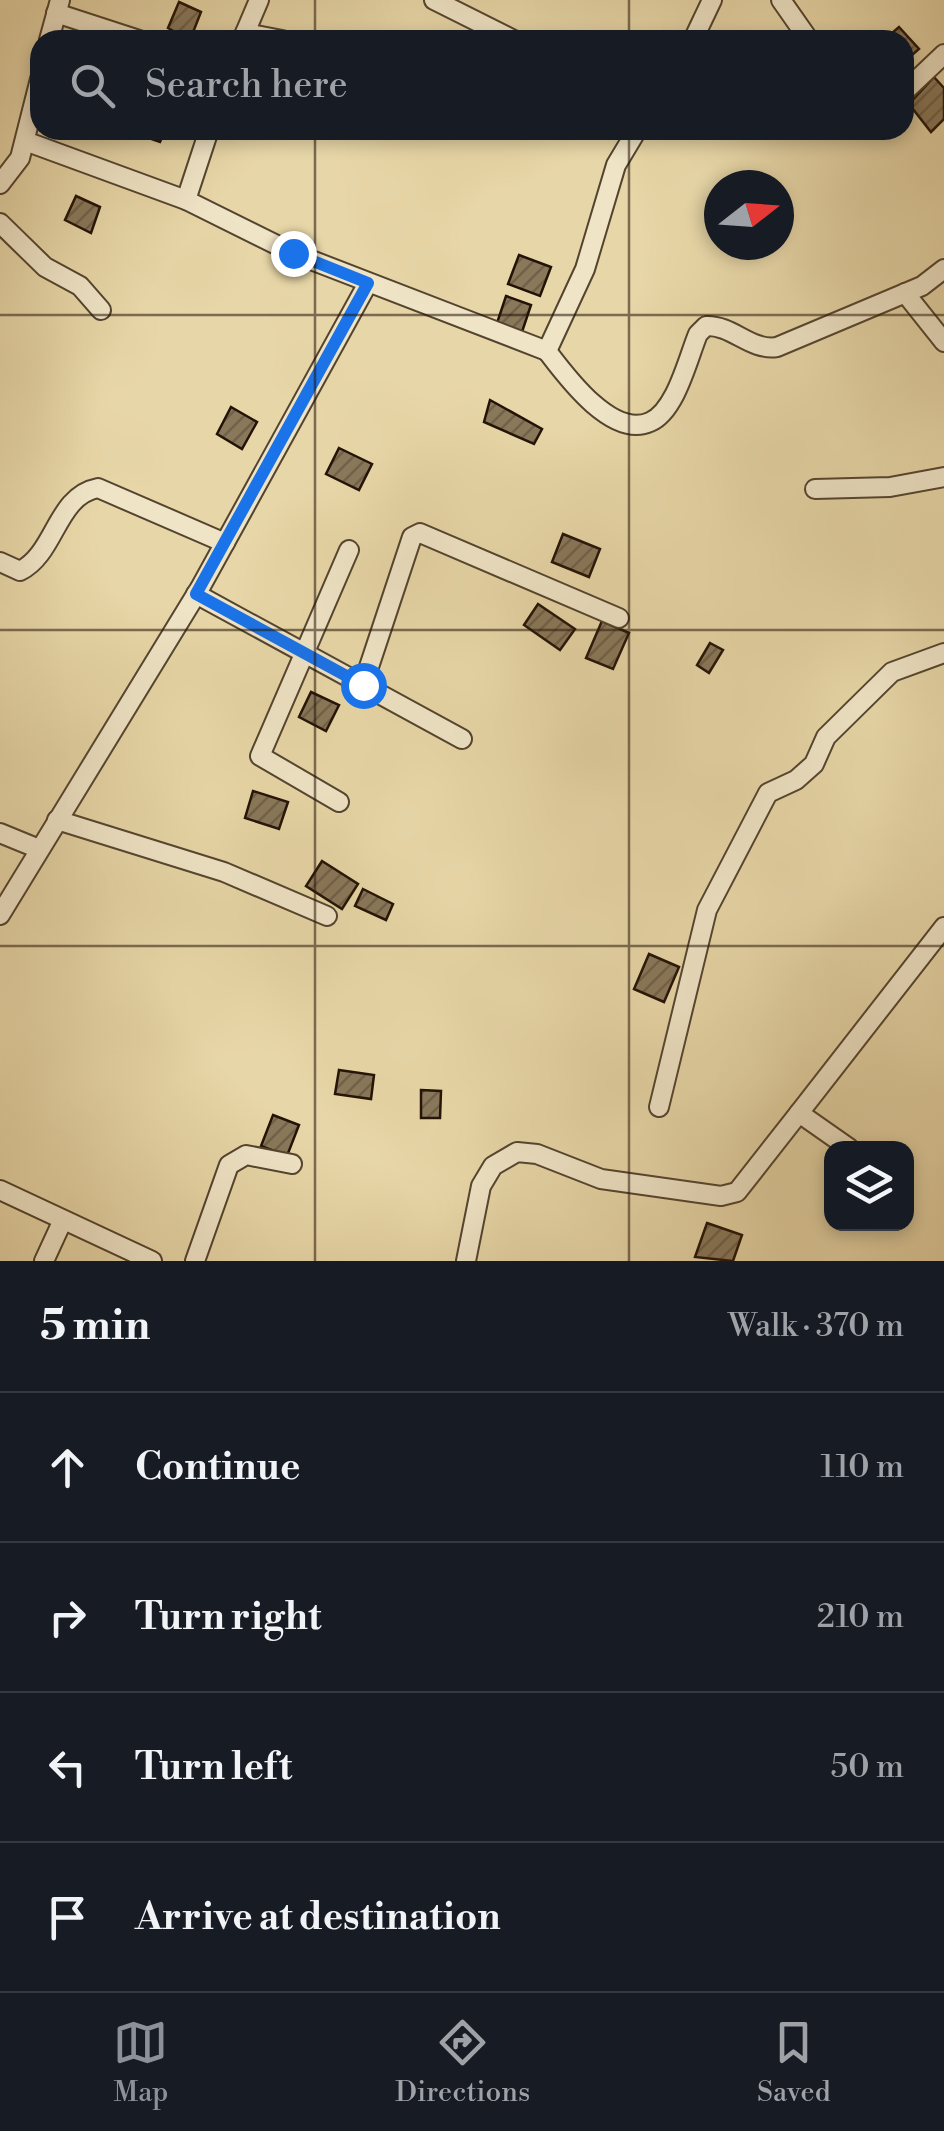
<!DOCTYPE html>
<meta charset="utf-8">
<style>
:root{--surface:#171b24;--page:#20242c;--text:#f1f3f6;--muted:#9ea1a6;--line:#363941;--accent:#8c9099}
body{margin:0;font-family:"Libre Bodoni",serif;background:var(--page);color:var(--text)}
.controls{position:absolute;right:30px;bottom:30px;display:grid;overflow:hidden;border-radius:20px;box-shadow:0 5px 15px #0003}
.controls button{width:90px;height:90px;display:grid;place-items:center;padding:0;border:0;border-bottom:2px solid var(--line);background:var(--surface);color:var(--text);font:50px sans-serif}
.compass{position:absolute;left:704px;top:170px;width:90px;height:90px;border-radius:50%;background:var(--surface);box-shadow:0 5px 15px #0003;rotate:73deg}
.stop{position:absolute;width:30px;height:30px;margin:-22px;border:8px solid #1a73e8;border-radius:50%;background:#fff}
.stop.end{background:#1a73e8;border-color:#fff;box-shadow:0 2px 10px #0008}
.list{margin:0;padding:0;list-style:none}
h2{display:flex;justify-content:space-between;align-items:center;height:130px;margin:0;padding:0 40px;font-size:42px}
h2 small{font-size:32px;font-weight:400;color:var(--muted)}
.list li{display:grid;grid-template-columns:65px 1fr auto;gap:30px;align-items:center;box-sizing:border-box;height:150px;padding:0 40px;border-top:2px solid var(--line)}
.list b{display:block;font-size:38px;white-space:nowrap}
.list em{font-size:32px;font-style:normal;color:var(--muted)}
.icon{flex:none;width:55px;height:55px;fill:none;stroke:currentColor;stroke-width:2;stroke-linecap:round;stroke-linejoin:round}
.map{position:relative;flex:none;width:944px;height:1261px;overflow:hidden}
.search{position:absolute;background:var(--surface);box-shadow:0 5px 15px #0003;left:30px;right:30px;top:30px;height:110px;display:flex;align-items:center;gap:25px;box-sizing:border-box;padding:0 35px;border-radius:30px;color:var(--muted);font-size:38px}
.sheet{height:730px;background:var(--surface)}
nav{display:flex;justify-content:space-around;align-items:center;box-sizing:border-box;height:140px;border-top:2px solid var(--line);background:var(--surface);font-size:28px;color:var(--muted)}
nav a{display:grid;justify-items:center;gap:5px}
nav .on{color:var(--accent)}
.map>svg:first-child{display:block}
</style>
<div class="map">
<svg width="944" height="1261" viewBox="0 0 944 1261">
<defs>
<pattern id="building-hatch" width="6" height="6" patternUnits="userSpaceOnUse" patternTransform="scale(2.5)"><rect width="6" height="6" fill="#89785a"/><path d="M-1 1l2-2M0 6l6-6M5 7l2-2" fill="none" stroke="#706148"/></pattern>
</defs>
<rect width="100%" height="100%" fill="#e7d6a7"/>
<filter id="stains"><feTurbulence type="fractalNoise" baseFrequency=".002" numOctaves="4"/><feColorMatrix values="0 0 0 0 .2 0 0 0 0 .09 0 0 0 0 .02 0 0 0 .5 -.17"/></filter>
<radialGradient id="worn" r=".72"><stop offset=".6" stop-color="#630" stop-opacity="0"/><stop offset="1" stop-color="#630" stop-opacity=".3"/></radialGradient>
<g fill="url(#building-hatch)" stroke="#231307" stroke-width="2.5">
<polygon points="179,2 201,12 190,40 168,28"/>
<polygon points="899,27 919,49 904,62 904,40 884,40"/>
<polygon points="934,77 944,88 944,119 931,132 909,104"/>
<polygon points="139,130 165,130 160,142 137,134"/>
<polygon points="76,196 100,207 91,233 65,220"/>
<polygon points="519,255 551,267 540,296 508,284"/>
<polygon points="506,296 531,305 520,338 495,329"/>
<polygon points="490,400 542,429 534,444 484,422"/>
<polygon points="231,407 257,422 242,449 217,434"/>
<polygon points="339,448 372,464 359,490 326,474"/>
<polygon points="563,534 600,549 589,577 552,562"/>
<polygon points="538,604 575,629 560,650 524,625"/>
<polygon points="602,621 629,633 613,669 586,658"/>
<polygon points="710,643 723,650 709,673 697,665"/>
<polygon points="311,692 339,705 326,731 299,717"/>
<polygon points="253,791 288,802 279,829 245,818"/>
<polygon points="322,861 358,884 342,909 306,886"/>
<polygon points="363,889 393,904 386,920 355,906"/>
<polygon points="649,954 679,967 664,1002 634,989"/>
<polygon points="339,1070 374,1075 371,1099 335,1094"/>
<polygon points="421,1090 441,1091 440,1118 421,1118"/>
<polygon points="273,1115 299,1125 287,1156 261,1146"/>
<polygon points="707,1223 742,1235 733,1261 695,1257"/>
</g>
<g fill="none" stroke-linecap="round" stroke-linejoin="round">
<g stroke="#54442f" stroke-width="22">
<g id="minor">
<polyline points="434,0 514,40"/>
<polyline points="781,0 809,40"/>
<polyline points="56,13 139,40"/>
<polyline points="245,33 282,40"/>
<polyline points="49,40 60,0"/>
<polyline points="242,40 259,0"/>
<polyline points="693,40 712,0"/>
<polyline points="904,92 944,54"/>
<polyline points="25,141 186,200 293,253 547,351 585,269 616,165 637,130"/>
<polyline points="0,184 20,158 40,79"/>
<polyline points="186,200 209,130"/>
<polyline points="0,223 45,267 80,286 101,310"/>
<polyline points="905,293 944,342"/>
<path d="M547 351C566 376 612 439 650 422 676 411 688 358 698 334L706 326C733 325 750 351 777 347L922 286 944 269"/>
<polyline points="815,489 890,487 944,477"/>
<path d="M0 562 20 571C56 553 56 496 98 488L225 543"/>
<polyline points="196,594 462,739"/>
<polyline points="363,685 412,537 420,533 619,618"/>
<polyline points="339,802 260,756 349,550"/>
<polyline points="57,820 224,872 327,916"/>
<polyline points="0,833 39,849"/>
<polyline points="0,915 200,588 368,283"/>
<polyline points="659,1107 707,910 768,793 796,780 814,764 826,737 892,672 944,653"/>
<polyline points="849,1148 799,1113 944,927"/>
<polyline points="0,1190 152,1261"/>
<polyline points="44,1261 62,1222"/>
<polyline points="195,1261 229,1165 246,1155 292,1164"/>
<polyline points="466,1261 481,1186 493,1166 517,1152 537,1154 601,1179 721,1196 737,1192 799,1113"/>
</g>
</g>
<use href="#minor" stroke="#efe4c6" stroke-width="18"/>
</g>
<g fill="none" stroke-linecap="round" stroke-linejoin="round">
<polyline stroke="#1a73e8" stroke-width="12" points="293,253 368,283 196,594 363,685"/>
</g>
<path fill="none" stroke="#231307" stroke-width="2.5" stroke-opacity="0.55" d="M315 0V40M629 0V40M315 130V1261M629 130V1261M0 315H944M0 630H944M0 946H944"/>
<rect width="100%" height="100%" filter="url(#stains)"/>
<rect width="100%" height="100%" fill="url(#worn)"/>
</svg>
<div class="controls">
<button><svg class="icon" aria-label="layers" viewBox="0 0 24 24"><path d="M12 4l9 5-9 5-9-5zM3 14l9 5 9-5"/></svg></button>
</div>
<svg class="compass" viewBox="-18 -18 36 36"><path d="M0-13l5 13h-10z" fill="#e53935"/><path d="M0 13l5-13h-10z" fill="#9ea1a6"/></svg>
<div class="stop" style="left:363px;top:685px"></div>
<div class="stop end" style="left:293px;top:253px"></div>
<div class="search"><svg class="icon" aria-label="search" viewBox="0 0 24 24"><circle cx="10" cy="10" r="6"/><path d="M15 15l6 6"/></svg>Search here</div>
</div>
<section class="sheet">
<h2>5 min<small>Walk · 370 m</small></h2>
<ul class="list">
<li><svg class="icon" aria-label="ahead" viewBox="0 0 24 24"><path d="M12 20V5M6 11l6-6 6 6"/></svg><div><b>Continue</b></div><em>110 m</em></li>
<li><svg class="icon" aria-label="right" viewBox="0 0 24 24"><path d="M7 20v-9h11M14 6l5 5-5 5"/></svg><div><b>Turn right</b></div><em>210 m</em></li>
<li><svg class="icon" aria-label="left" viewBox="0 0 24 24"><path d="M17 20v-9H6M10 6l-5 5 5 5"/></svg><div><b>Turn left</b></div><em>50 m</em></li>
<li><svg class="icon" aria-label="arrive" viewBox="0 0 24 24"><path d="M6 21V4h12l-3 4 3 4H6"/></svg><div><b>Arrive at destination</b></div></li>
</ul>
</section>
<nav>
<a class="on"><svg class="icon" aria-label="map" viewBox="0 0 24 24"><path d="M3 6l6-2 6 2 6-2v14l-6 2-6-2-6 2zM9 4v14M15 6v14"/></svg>Map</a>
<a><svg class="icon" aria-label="directions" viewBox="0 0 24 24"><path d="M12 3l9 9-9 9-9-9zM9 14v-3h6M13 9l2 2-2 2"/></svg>Directions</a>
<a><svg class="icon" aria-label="saved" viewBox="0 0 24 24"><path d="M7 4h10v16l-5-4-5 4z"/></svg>Saved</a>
</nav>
